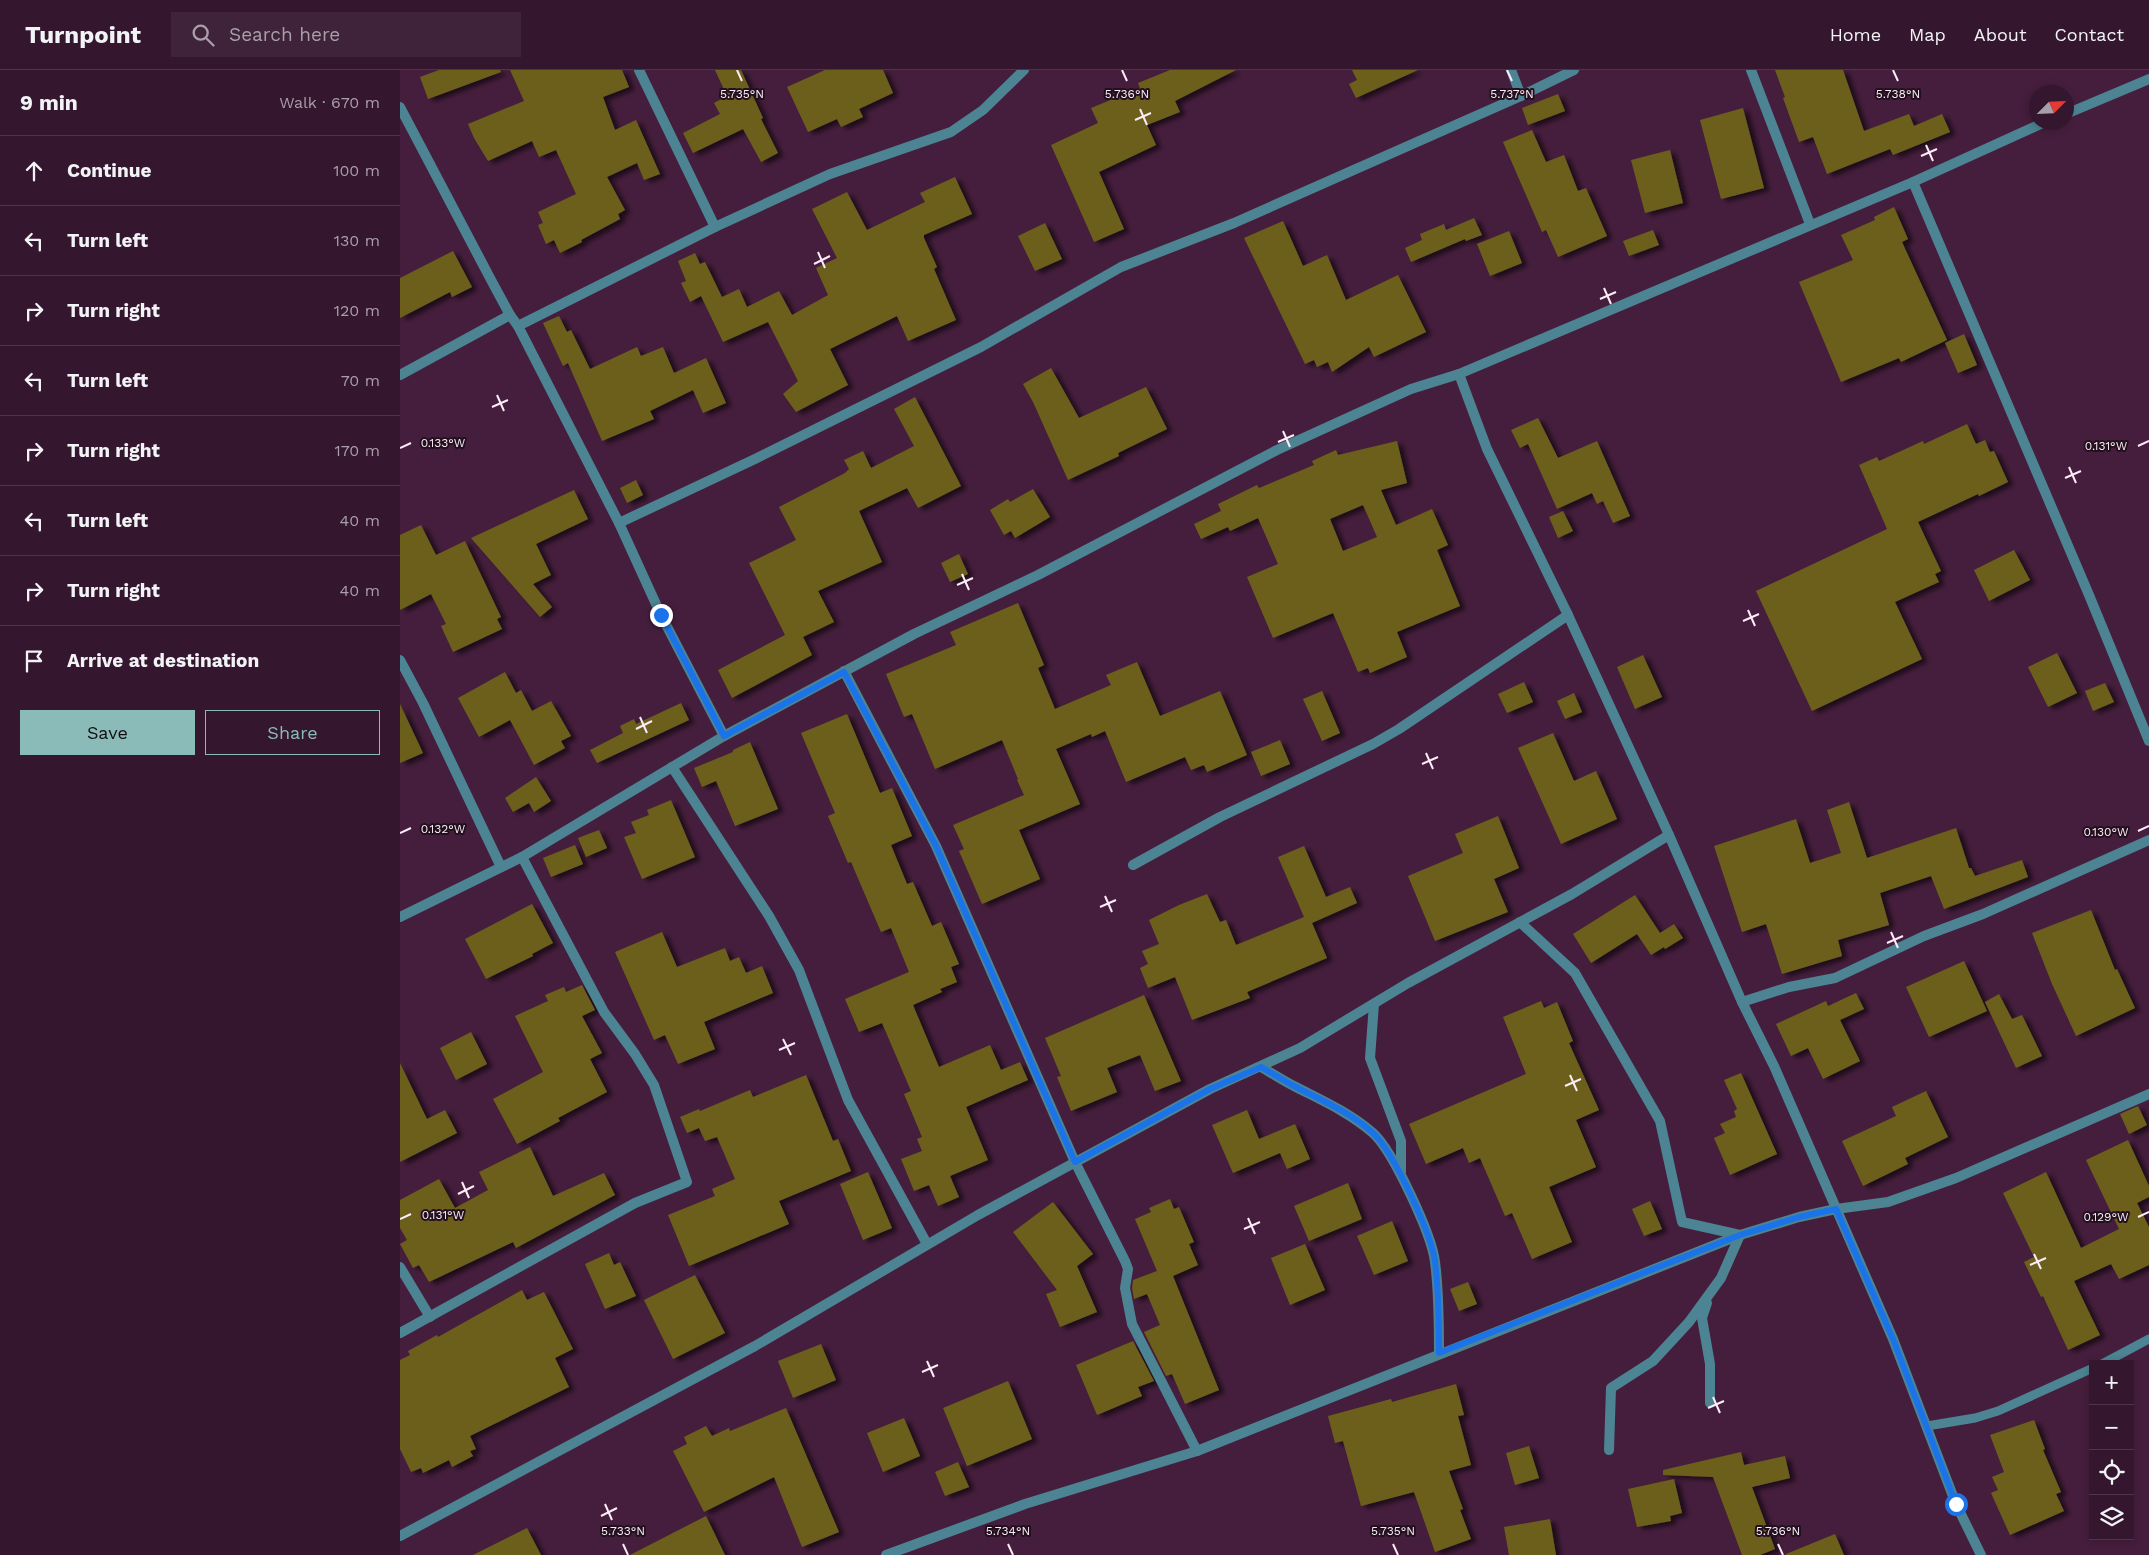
<!DOCTYPE html>
<meta charset="utf-8">
<style>
:root{--surface:#34162e;--page:#3f233a;--text:#f1f3f6;--muted:#a99faa;--line:#4e354a;--accent:#8bbbb9}
body{margin:0;font-family:"Work Sans",sans-serif;background:var(--page);color:var(--text)}
.controls{position:absolute;right:15px;bottom:15px;display:grid;overflow:hidden;border-radius:0px;box-shadow:0 2px 8px #0003}
.controls button{width:45px;height:45px;display:grid;place-items:center;padding:0;border:0;border-bottom:1px solid var(--line);background:var(--surface);color:var(--text);font:25px sans-serif}
.compass{position:absolute;left:1629px;top:15px;width:45px;height:45px;border-radius:50%;background:var(--surface);box-shadow:0 2px 8px #0003;rotate:66deg}
.stop{position:absolute;width:15px;height:15px;margin:-11px;border:4px solid #1a73e8;border-radius:50%;background:#fff}
.stop.end{background:#1a73e8;border-color:#fff;box-shadow:0 1px 5px #0008}
.list{margin:0;padding:0;list-style:none}
h2{display:flex;justify-content:space-between;align-items:center;height:65px;margin:0;padding:0 20px;font-size:21px}
h2 small{font-size:16px;font-weight:400;color:var(--muted)}
.list li{display:grid;grid-template-columns:32px 1fr auto;gap:15px;align-items:center;box-sizing:border-box;height:70px;padding:0 20px;border-top:1px solid var(--line)}
.list b{display:block;font-size:19px;white-space:nowrap}
.list em{font-size:16px;font-style:normal;color:var(--muted)}
.actions{display:flex;gap:10px;padding:15px 20px}
.actions a{flex:1;padding:11px 0;border:1px solid var(--accent);border-radius:0px;text-align:center;font-size:18px;color:var(--accent)}
.actions .main{background:var(--accent);color:#111}
.icon{flex:none;width:28px;height:28px;fill:none;stroke:currentColor;stroke-width:2;stroke-linecap:round;stroke-linejoin:round}
.map{position:relative;flex:none;width:1749px;height:1485px;overflow:hidden}
header{display:flex;align-items:center;gap:30px;box-sizing:border-box;height:70px;padding:0 25px;background:var(--surface);border-bottom:1px solid var(--line)}
header strong{font-size:24px}
nav{display:flex;gap:28px;margin-inline-start:auto;font-size:18px}
.search{width:350px;height:45px;background:var(--page);display:flex;align-items:center;gap:12px;box-sizing:border-box;padding:0 18px;border-radius:0px;color:var(--muted);font-size:19px}
main{display:flex}
aside{flex:1;background:var(--surface)}
.map>svg:first-child{display:block}
</style>
<header>
<strong>Turnpoint</strong>
<div class="search"><svg class="icon" aria-label="search" viewBox="0 0 24 24"><circle cx="10" cy="10" r="6"/><path d="M15 15l6 6"/></svg>Search here</div>
<nav><a>Home</a><a>Map</a><a>About</a><a>Contact</a></nav>
</header>
<main>
<aside>
<h2>9 min<small>Walk · 670 m</small></h2>
<ul class="list">
<li><svg class="icon" aria-label="ahead" viewBox="0 0 24 24"><path d="M12 20V5M6 11l6-6 6 6"/></svg><div><b>Continue</b></div><em>100 m</em></li>
<li><svg class="icon" aria-label="left" viewBox="0 0 24 24"><path d="M17 20v-9H6M10 6l-5 5 5 5"/></svg><div><b>Turn left</b></div><em>130 m</em></li>
<li><svg class="icon" aria-label="right" viewBox="0 0 24 24"><path d="M7 20v-9h11M14 6l5 5-5 5"/></svg><div><b>Turn right</b></div><em>120 m</em></li>
<li><svg class="icon" aria-label="left" viewBox="0 0 24 24"><path d="M17 20v-9H6M10 6l-5 5 5 5"/></svg><div><b>Turn left</b></div><em>70 m</em></li>
<li><svg class="icon" aria-label="right" viewBox="0 0 24 24"><path d="M7 20v-9h11M14 6l5 5-5 5"/></svg><div><b>Turn right</b></div><em>170 m</em></li>
<li><svg class="icon" aria-label="left" viewBox="0 0 24 24"><path d="M17 20v-9H6M10 6l-5 5 5 5"/></svg><div><b>Turn left</b></div><em>40 m</em></li>
<li><svg class="icon" aria-label="right" viewBox="0 0 24 24"><path d="M7 20v-9h11M14 6l5 5-5 5"/></svg><div><b>Turn right</b></div><em>40 m</em></li>
<li><svg class="icon" aria-label="arrive" viewBox="0 0 24 24"><path d="M6 21V4h12l-3 4 3 4H6"/></svg><div><b>Arrive at destination</b></div></li>
</ul>
<div class="actions"><a class="main">Save</a><a>Share</a></div>
</aside>
<div class="map">
<svg width="1749" height="1485" viewBox="0 0 1749 1485">
<defs>
<filter id="shadow"><feDropShadow dx="5.5" dy="3" stdDeviation="2.5" flood-color="#0009"/></filter>
</defs>
<rect width="100%" height="100%" fill="#461e3d"/>
<g fill="#6c5f1e" fill-rule="evenodd" filter="url(#shadow)">
<polygon points="39,0 100,0 101,2 28,29 20,7"/>
<polygon points="110,0 222,0 229,17 203,27 215,60 236,50 260,104 244,110 237,93 207,107 225,140 218,144 220,149 181,170 182,172 160,183 154,170 146,174 138,155 143,153 138,142 176,124 156,80 139,87 132,71 88,91 74,68 68,54 124,31"/>
<polygon points="315,0 341,0 363,48 361,49 378,83 361,92 343,59 293,83 283,63 320,44 314,33 327,26"/>
<polygon points="425,0 483,0 493,23 459,39 463,47 441,57 437,49 408,62 387,17"/>
<polygon points="770,0 836,0 775,31 780,42 747,55 756,75 699,102 724,159 694,172 651,75 698,53 691,38 740,18 738,13"/>
<polygon points="952,0 1018,0 956,28 949,14 957,10"/>
<polygon points="1375,0 1443,0 1464,61 1509,44 1514,56 1542,44 1550,62 1493,85 1490,79 1427,104 1413,67 1399,72 1383,28 1385,27"/>
<polygon points="1158,24 1165,41 1128,55 1122,38"/>
<polygon points="1343,38 1364,118 1321,129 1300,50"/>
<polygon points="1132,60 1146,92 1164,85 1178,121 1186,118 1207,166 1158,187 1146,160 1142,162 1103,72"/>
<polygon points="1270,80 1283,133 1245,143 1231,90"/>
<polygon points="555,107 572,144 524,165 524,168 537,197 534,199 556,250 508,271 497,246 430,279 448,315 396,342 383,324 398,311 368,252 323,272 301,226 290,232 281,213 286,211 278,191 295,183 300,194 305,192 322,227 339,219 347,237 379,221 392,245 428,225 416,198 437,188 412,139 447,122 467,160 525,132 520,123"/>
<polygon points="1494,137 1508,169 1502,172 1547,270 1501,292 1499,288 1441,312 1399,212 1453,190 1441,165 1475,150 1474,147"/>
<polygon points="1074,148 1082,165 1066,171 1065,169 1011,192 1005,178 1022,170 1020,164 1044,154 1046,160"/>
<polygon points="883,151 903,196 927,185 946,230 998,205 1026,262 974,287 969,277 932,302 928,292 917,297 914,290 905,294 844,168"/>
<polygon points="645,153 662,189 635,201 618,166"/>
<polygon points="1253,160 1259,175 1229,186 1223,171"/>
<polygon points="1109,161 1122,193 1090,206 1077,174"/>
<polygon points="53,181 72,217 52,227 50,222 0,248 0,208"/>
<polygon points="159,246 167,262 171,260 190,299 237,277 241,286 263,277 274,303 306,288 326,333 303,343 293,320 250,341 254,349 202,371 168,293 163,296 143,253"/>
<polygon points="1564,264 1577,295 1558,303 1545,273"/>
<polygon points="651,298 679,348 746,317 767,359 718,383 719,386 668,410 633,332 623,314"/>
<polygon points="515,327 561,416 518,438 507,418 459,441 482,492 418,521 434,552 403,567 412,585 332,628 318,600 385,565 349,493 396,470 379,437 445,403 449,399 444,390 463,381 471,398 514,376 494,339"/>
<polygon points="1138,348 1158,388 1197,371 1230,446 1213,453 1203,431 1197,434 1192,423 1157,439 1128,374 1120,378 1111,360"/>
<polygon points="1567,354 1576,374 1585,370 1590,382 1594,381 1608,412 1579,426 1578,424 1518,452 1541,501 1535,504 1539,512 1495,532 1522,589 1412,641 1356,521 1487,459 1459,395 1477,387 1479,391 1523,371 1524,374"/>
<path d="M997 371 1007 413 981 420 996 455 1032 439 1048 475 1037 480 1060 536 997 562 1007 587 970 603 968 598 958 602 933 543 873 568 847 507 878 494 858 448 830 461 828 457 801 469 794 454 821 441 818 434 857 415 859 418 914 395 912 391 936 380 938 385ZM963 435 977 467 943 481 930 449Z"/>
<polygon points="236,410 243,425 227,433 220,418"/>
<polygon points="633,419 650,447 615,468 611,461 604,465 590,440 608,429 610,432"/>
<polygon points="174,420 188,449 136,474 151,505 133,514 152,537 140,547 71,468"/>
<polygon points="1163,441 1173,461 1158,468 1149,447"/>
<polygon points="21,455 36,485 65,471 101,547 97,549 102,559 53,582 41,556 46,554 31,524 0,540 0,465"/>
<polygon points="1614,480 1630,510 1589,531 1574,500"/>
<polygon points="559,484 568,504 550,512 541,493"/>
<polygon points="618,533 644,595 638,598 655,639 711,615 706,605 737,592 760,646 820,621 847,685 807,702 804,695 791,700 785,687 726,712 705,661 692,667 691,664 656,679 680,734 619,760 640,809 582,834 559,781 564,779 553,755 624,725 617,710 618,709 602,670 535,699 512,644 504,647 486,604 556,575 550,562"/>
<polygon points="1657,583 1677,623 1648,637 1628,597"/>
<polygon points="1243,585 1262,627 1235,639 1217,597"/>
<polygon points="105,602 116,623 121,620 132,641 151,631 171,666 161,671 165,678 134,695 110,650 79,667 58,628"/>
<polygon points="1124,612 1133,632 1107,643 1098,624"/>
<polygon points="1705,613 1714,632 1693,641 1685,621"/>
<polygon points="922,621 940,663 922,671 903,629"/>
<polygon points="1174,623 1182,642 1165,649 1157,631"/>
<polygon points="281,633 289,650 197,693 190,680 223,663 220,656 234,649 236,654"/>
<polygon points="0,634 23,683 0,693"/>
<polygon points="447,644 480,723 492,718 512,766 491,775 507,814 513,812 532,856 541,852 559,894 551,897 557,912 540,919 542,922 513,935 539,997 590,975 601,1000 620,992 628,1010 566,1037 588,1090 550,1106 559,1127 538,1136 529,1115 514,1121 501,1089 522,1081 517,1069 522,1067 504,1024 511,1021 482,953 459,962 445,929 509,902 491,858 481,862 451,792 448,793 428,746 435,743 401,663"/>
<polygon points="1153,663 1174,711 1196,701 1217,749 1161,774 1118,678"/>
<polygon points="880,670 890,694 861,706 851,682"/>
<polygon points="350,672 378,739 335,756 316,711 302,717 294,698 333,682 333,680"/>
<polygon points="136,707 151,731 134,742 129,733 113,742 105,728"/>
<polygon points="271,730 295,787 242,809 224,767 236,763 231,752 249,745 247,740"/>
<polygon points="1449,732 1467,788 1556,758 1569,798 1571,798 1575,806 1622,790 1628,807 1544,839 1531,806 1480,823 1489,855 1438,870 1442,886 1382,904 1366,854 1342,862 1314,776 1396,749 1410,793 1441,783 1427,740"/>
<polygon points="1098,746 1119,798 1094,809 1108,842 1035,871 1008,806 1063,783 1055,764"/>
<polygon points="199,760 207,778 186,787 178,768"/>
<polygon points="175,775 183,794 151,807 143,788"/>
<polygon points="904,776 926,827 950,817 957,833 912,853 927,888 847,922 850,928 792,950 775,907 748,918 740,898 748,894 742,881 759,874 749,850 779,835 807,824 820,852 826,850 836,875 904,847 878,787"/>
<polygon points="1235,825 1260,863 1274,854 1283,868 1265,879 1264,877 1251,885 1237,864 1191,893 1173,864"/>
<polygon points="132,834 153,873 132,884 133,886 86,909 65,869"/>
<polygon points="1691,840 1715,900 1717,899 1735,938 1676,966 1652,914 1632,863"/>
<polygon points="262,862 277,897 325,878 330,891 339,887 346,903 362,896 373,923 304,952 315,979 278,994 265,965 254,970 215,882"/>
<polygon points="1564,891 1587,941 1529,967 1506,917"/>
<polygon points="182,915 195,940 182,946 202,983 190,989 207,1022 158,1048 160,1051 117,1074 93,1029 143,1002 115,946 148,931 145,925 164,917 166,922"/>
<polygon points="1456,923 1464,939 1440,950 1460,991 1423,1009 1408,978 1391,986 1376,954 1426,931 1428,936"/>
<polygon points="1599,924 1612,949 1622,945 1642,986 1616,998 1585,932"/>
<polygon points="744,925 781,1011 755,1021 740,985 707,998 717,1022 671,1041 657,1007 661,1006 645,968"/>
<polygon points="1141,931 1144,938 1157,932 1173,971 1169,973 1199,1040 1176,1050 1196,1097 1149,1117 1172,1172 1132,1189 1112,1143 1105,1146 1080,1088 1069,1093 1063,1078 1026,1094 1009,1054 1126,1004 1103,947"/>
<polygon points="71,962 87,994 56,1010 40,978"/>
<polygon points="0,993 27,1049 45,1040 57,1063 0,1092"/>
<polygon points="1341,1003 1377,1084 1330,1105 1314,1068 1325,1063 1320,1054 1336,1047 1334,1041 1337,1039 1324,1010"/>
<polygon points="406,1005 433,1071 438,1069 451,1101 379,1131 389,1154 289,1196 268,1145 315,1126 312,1119 335,1109 317,1067 305,1071 299,1058 287,1063 280,1047 299,1039 300,1041 350,1020 353,1027"/>
<polygon points="1526,1021 1548,1067 1505,1088 1508,1094 1463,1116 1442,1071 1496,1046 1492,1037"/>
<polygon points="1738,1036 1747,1055 1729,1064 1720,1044"/>
<polygon points="847,1040 859,1069 895,1054 910,1089 887,1099 880,1083 833,1103 812,1055"/>
<polygon points="1728,1070 1749,1116 1749,1127 1737,1133 1749,1157 1749,1195 1719,1209 1711,1194 1674,1211 1700,1265 1668,1280 1643,1226 1641,1227 1624,1192 1634,1187 1603,1123 1646,1102 1681,1178 1719,1159 1686,1090"/>
<polygon points="130,1077 153,1126 204,1103 215,1125 116,1178 113,1172 29,1212 19,1195 13,1198 0,1174 7,1170 0,1158 0,1130 39,1109 55,1138 88,1120 79,1102"/>
<polygon points="468,1102 492,1158 463,1170 440,1114"/>
<polygon points="948,1113 962,1149 909,1171 894,1136"/>
<polygon points="770,1129 774,1139 779,1137 794,1172 789,1174 798,1195 773,1206 819,1320 785,1334 772,1304 766,1306 744,1262 760,1255 747,1224 734,1229 732,1218 733,1210 757,1201 735,1149 751,1142 749,1138"/>
<polygon points="1250,1131 1262,1159 1244,1166 1232,1139"/>
<polygon points="653,1132 693,1184 677,1196 697,1242 660,1257 646,1224 657,1220 613,1162"/>
<polygon points="992,1151 1008,1191 974,1205 957,1166"/>
<polygon points="905,1174 925,1220 890,1235 871,1188"/>
<polygon points="209,1183 214,1195 220,1192 236,1226 205,1239 185,1194"/>
<polygon points="295,1205 325,1263 273,1289 244,1230"/>
<polygon points="1068,1212 1077,1234 1059,1241 1050,1219"/>
<polygon points="122,1220 127,1230 144,1222 173,1279 155,1288 169,1317 70,1366 76,1379 70,1381 73,1386 52,1397 49,1390 23,1403 21,1398 11,1402 0,1379 0,1290 10,1285 8,1281 37,1265 38,1267"/>
<polygon points="733,1271 754,1311 738,1317 742,1326 697,1345 676,1295"/>
<polygon points="421,1274 436,1310 393,1328 378,1291"/>
<polygon points="608,1311 632,1369 567,1396 543,1338"/>
<polygon points="1056,1314 1064,1345 1058,1346 1071,1395 1049,1401 1063,1439 1060,1440 1071,1469 1035,1482 1014,1422 961,1436 943,1371 935,1373 928,1346 991,1329 992,1332"/>
<polygon points="386,1338 439,1462 402,1477 374,1407 304,1442 273,1381 287,1374 284,1367 306,1356 312,1366 329,1358 330,1361"/>
<polygon points="504,1348 520,1386 483,1402 467,1363"/>
<polygon points="1634,1350 1645,1379 1643,1380 1661,1422 1656,1424 1664,1441 1610,1465 1591,1423 1598,1420 1592,1407 1604,1402 1590,1365"/>
<polygon points="1129,1376 1139,1408 1115,1415 1106,1383"/>
<polygon points="1341,1382 1344,1395 1385,1386 1390,1408 1352,1417 1375,1479 1360,1485 1342,1485 1313,1407 1263,1405 1263,1400"/>
<polygon points="558,1392 569,1417 545,1426 535,1402"/>
<polygon points="1274,1409 1282,1443 1270,1446 1271,1451 1237,1457 1228,1419"/>
<polygon points="306,1446 325,1485 230,1485"/>
<polygon points="1150,1449 1156,1485 1109,1485 1104,1457"/>
<polygon points="127,1458 141,1485 73,1485"/>
<polygon points="1435,1464 1444,1485 1386,1485 1386,1484"/>
</g>
<g fill="none" stroke-linecap="round" stroke-linejoin="round">
<g stroke="#4c8493" stroke-width="9">
<polyline points="1702,1294 1749,1269"/>
<polyline points="1527,1356 1575,1348 1598,1341 1693,1298"/>
</g>
<g stroke="#4c8493" stroke-width="10">
<polyline points="239,0 315,157"/>
<polyline points="1111,0 1121,26"/>
<polyline points="1351,0 1410,154"/>
<polyline points="0,37 90,208 110,245 118,256 219,453 261,545 324,666"/>
<polyline points="1666,44 1749,9"/>
<polyline points="1513,112 1689,525 1749,671"/>
<polyline points="118,256 315,157 430,104 551,62 583,40 624,0"/>
<polyline points="1059,304 1087,379 1168,545 1269,765 1342,932 1374,996 1493,1269 1556,1434 1581,1485"/>
<polyline points="0,305 110,245"/>
<polyline points="219,453 355,389 581,277 721,197 834,153 1121,26 1174,0"/>
<polyline points="0,590 23,633 101,797"/>
<polyline points="444,601 536,776 675,1092 725,1191 728,1199 725,1218 732,1254 797,1381"/>
<polyline points="272,697 369,846 399,900 448,1030 527,1174"/>
<polyline points="733,795 820,747 973,674 999,659 1168,545"/>
<polyline points="0,847 122,787 324,666 514,564 638,505 877,380 1011,319 1059,304 1513,112 1645,52"/>
<polyline points="1120,852 1175,903 1260,1051 1282,1152 1340,1165 1321,1208 1289,1252 1253,1291 1211,1318 1209,1380"/>
<polyline points="1342,932 1389,917 1435,908 1524,866 1583,844 1749,770"/>
<polyline points="974,934 970,988 1001,1071 1001,1102"/>
<path d="M861 997C872 1003 883 1011 894 1016 921 1030 949 1042 973 1063 993 1081 1032 1165 1035 1192 1039 1222 1039 1253 1039 1283"/>
<polyline points="0,1197 30,1247"/>
<polyline points="1307,1233 1302,1248 1310,1294 1310,1333"/>
<polyline points="0,1263 235,1133 287,1112 254,1015 235,984 204,942 122,787"/>
<polyline points="0,1466 355,1276 578,1145 810,1019 900,978 1008,913 1172,824 1269,765"/>
<polyline points="486,1485 625,1434 797,1381 1340,1165 1399,1147 1436,1139 1488,1132 1556,1108 1749,1024"/>
</g>
</g>
<g fill="none" stroke-linecap="round" stroke-linejoin="round">
<path stroke="#1a73e8" stroke-width="6" d="M261 545 324 666 444 602 536 776 675 1092 810 1019 861 997C872 1003 883 1010 894 1016 921 1030 950 1042 973 1063 993 1081 1032 1165 1035 1192 1039 1222 1039 1253 1039 1283L1340 1165 1399 1147 1436 1139 1493 1269 1556 1434"/>
</g>
<path fill="none" stroke="#fcecf7" stroke-width="2" d="M337 0 342 11M722 0 727 11M1107 0 1112 11M1493 0 1498 11M740 39 747 55M735 50 751 43M1526 75 1533 91M1521 86 1537 79M418 182 425 198M414 194 430 186M1204 218 1211 234M1200 229 1216 222M97 325 104 341M92 337 108 330M883 361 890 377M878 372 894 365M1738 376 1749 371M0 378 11 373M1669 397 1676 413M1665 408 1681 401M562 504 569 520M557 515 573 508M1348 540 1355 556M1343 551 1359 544M240 647 247 663M236 659 252 651M1026 683 1033 699M1022 694 1038 687M1738 761 1749 756M0 763 11 758M705 826 712 842M700 837 716 830M1491 862 1498 878M1487 873 1503 866M383 969 391 985M379 980 395 973M1170 1005 1177 1021M1165 1016 1181 1009M62 1112 69 1128M58 1124 74 1116M1738 1147 1749 1142M848 1148 855 1164M0 1149 11 1144M844 1159 860 1152M1634 1184 1641 1199M1630 1195 1646 1188M527 1291 534 1307M522 1302 538 1295M1313 1327 1320 1343M1308 1338 1324 1331M205 1434 212 1450M201 1446 217 1438M223 1474 228 1485M608 1474 613 1485M993 1474 998 1485M1378 1474 1383 1485"/>
<g font-size="12" text-anchor="middle" fill="#fcecf7" stroke="#22101e" stroke-width="4" stroke-linejoin="round" paint-order="stroke">
<text x="342" y="28">5.735°N</text>
<text x="727" y="28">5.736°N</text>
<text x="1112" y="28">5.737°N</text>
<text x="1498" y="28">5.738°N</text>
<text x="43" y="377">0.133°W</text>
<text x="1706" y="380">0.131°W</text>
<text x="43" y="763">0.132°W</text>
<text x="1706" y="766">0.130°W</text>
<text x="43" y="1149">0.131°W</text>
<text x="1706" y="1151">0.129°W</text>
<text x="223" y="1465">5.733°N</text>
<text x="608" y="1465">5.734°N</text>
<text x="993" y="1465">5.735°N</text>
<text x="1378" y="1465">5.736°N</text>
</g>
</svg>
<div class="controls">
<button>+</button>
<button>−</button>
<button><svg class="icon" aria-label="locate" viewBox="0 0 24 24"><circle cx="12" cy="12" r="6"/><path d="M12 2v4M12 18v4M2 12h4M18 12h4"/></svg></button>
<button><svg class="icon" aria-label="layers" viewBox="0 0 24 24"><path d="M12 4l9 5-9 5-9-5zM3 14l9 5 9-5"/></svg></button>
</div>
<svg class="compass" viewBox="-18 -18 36 36"><path d="M0-13l5 13h-10z" fill="#e53935"/><path d="M0 13l5-13h-10z" fill="#a99faa"/></svg>
<div class="stop" style="left:1556px;top:1434px"></div>
<div class="stop end" style="left:261px;top:545px"></div>
</div>
</main>
